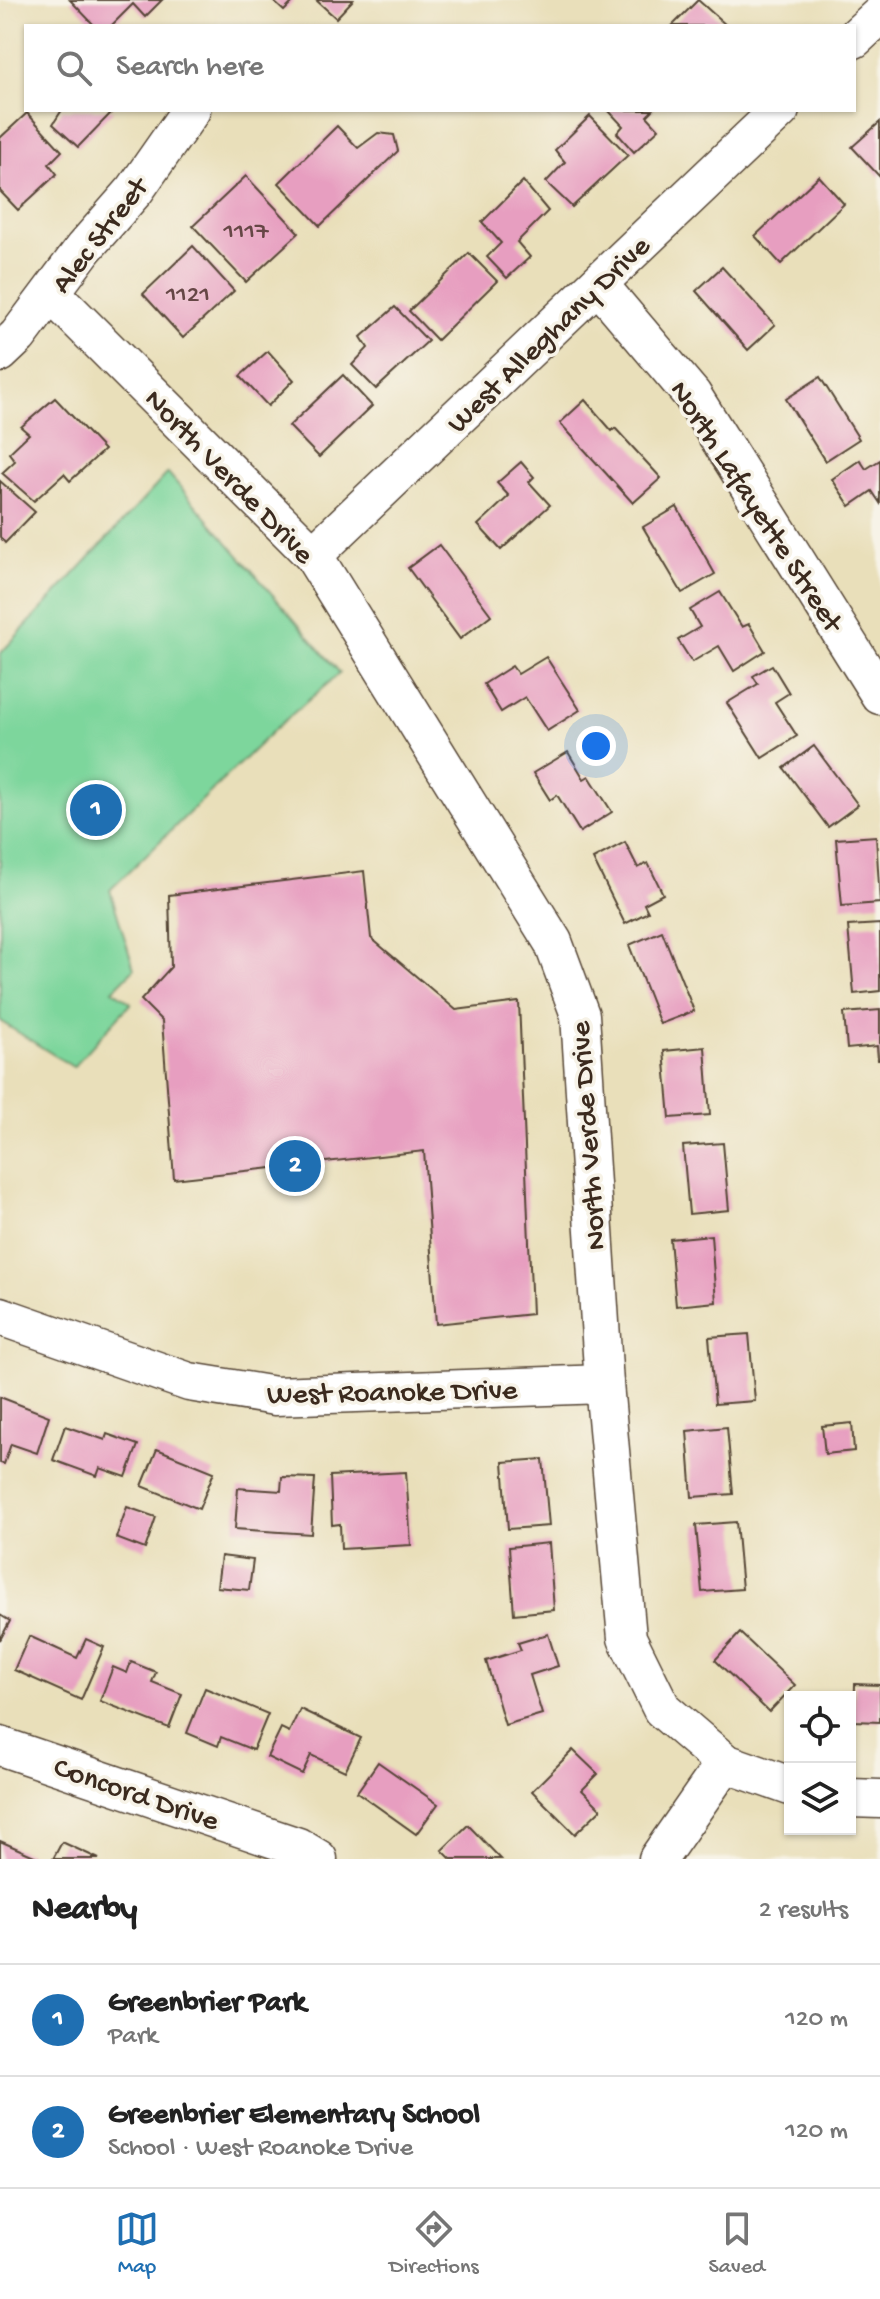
<!DOCTYPE html>
<meta charset="utf-8">
<style>
:root{--surface:#fff;--page:#f2f2f2;--text:#222;--muted:#767676;--line:#e0e0e0;--accent:#1f6fb2}
body{margin:0;font-family:"Gochi Hand",sans-serif;background:var(--page);color:var(--text)}
.controls{position:absolute;right:24px;bottom:24px;display:grid;overflow:hidden;border-radius:0px;box-shadow:0 2px 6px #0004}
.controls button{width:72px;height:72px;display:grid;place-items:center;padding:0;border:0;border-bottom:2px solid var(--line);background:var(--surface);color:var(--text);font:40px sans-serif}
.you{position:absolute;left:596px;top:746px;width:28px;height:28px;margin:-20px;border:6px solid #fff;border-radius:50%;background:#1a73e8;box-shadow:0 0 0 12px #1a73e833}
.badge{display:grid;place-items:center;width:52px;height:52px;border-radius:50%;background:var(--accent);color:#fff;font-size:26px;font-weight:700}
.pin{position:absolute;translate:-50% -50%;border:4px solid #fff;box-shadow:0 2px 8px #0006}
.list{margin:0;padding:0;list-style:none}
h2{display:flex;justify-content:space-between;align-items:center;height:104px;margin:0;padding:0 32px;font-size:34px}
h2 small{font-size:26px;font-weight:400;color:var(--muted)}
.list li{display:grid;grid-template-columns:52px 1fr auto;gap:24px;align-items:center;box-sizing:border-box;height:112px;padding:0 32px;border-top:2px solid var(--line)}
.list b{display:block;font-size:30px;white-space:nowrap}
.list p{margin:0;font-size:26px;white-space:nowrap;color:var(--muted)}
.list em{font-size:26px;font-style:normal;color:var(--muted)}
.icon{flex:none;width:44px;height:44px;fill:none;stroke:currentColor;stroke-width:2;stroke-linecap:round;stroke-linejoin:round}
.map{position:relative;flex:none;width:880px;height:1859px;overflow:hidden}
.search{position:absolute;background:var(--surface);box-shadow:0 2px 6px #0004;left:24px;right:24px;top:24px;height:88px;display:flex;align-items:center;gap:20px;box-sizing:border-box;padding:0 28px;border-radius:0px;color:var(--muted);font-size:30px}
.sheet{height:328px;background:var(--surface)}
nav{display:flex;justify-content:space-around;align-items:center;box-sizing:border-box;height:112px;border-top:2px solid var(--line);background:var(--surface);font-size:22px;color:var(--muted)}
nav a{display:grid;justify-items:center;gap:4px}
nav .on{color:var(--accent)}
.map>svg:first-child{display:block}
</style>
<div class="map">
<svg width="880" height="1859" viewBox="0 0 880 1859">
<rect width="100%" height="100%" fill="#f7f3e8"/>
<filter id="ink" filterUnits="userSpaceOnUse"><feTurbulence type="fractalNoise" baseFrequency=".0125" numOctaves="2"/><feDisplacementMap in="SourceGraphic" scale="16" xChannelSelector="R" yChannelSelector="G"/><feConvolveMatrix kernelMatrix="1 2 1 2 8 2 1 2 1" color-interpolation-filters="sRGB"/></filter>
<filter id="wash" filterUnits="userSpaceOnUse"><feTurbulence type="fractalNoise" baseFrequency=".006" numOctaves="4" result="noise"/><feDisplacementMap in="SourceGraphic" scale="32" xChannelSelector="R" yChannelSelector="G"/><feGaussianBlur stdDeviation="1.8" result="paint"/><feColorMatrix in="noise" values="0 0 0 0 0 0 0 0 0 0 0 0 0 0 0 0 0 1.4 0 .05"/><feComposite in="paint" operator="in"/></filter>
<g filter="url(#wash)">
<rect width="100%" height="100%" fill="#e9dfba"/>
<polygon fill="#7dd69c" stroke="#5c805d" stroke-width="2" points="168,473 340,673 275,729 110,890 134,969 113,990 131,1003 73,1067 0,1021 0,654"/>
<g id="blocks">
<g fill="#e79ec0">
<polygon points="70,0 162,0 145,17 133,4 111,26 95,26"/>
<polygon points="272,0 295,0 284,11"/>
<polygon points="316,0 353,0 336,18"/>
<polygon points="698,0 727,26 672,26"/>
<polygon points="62,110 114,110 78,147 53,124"/>
<polygon points="608,110 653,110 647,116 659,129 634,152 617,133 623,126"/>
<polygon points="27,113 62,151 49,164 57,174 18,210 0,191 0,138"/>
<polygon points="590,116 628,155 572,207 546,182 565,162 555,150"/>
<polygon points="880,122 880,177 852,147"/>
<polygon points="337,126 358,148 378,133 394,135 398,151 320,226 279,183"/>
<polygon points="246,176 299,233 246,282 193,226"/>
<polygon points="819,176 844,204 781,264 755,236"/>
<polygon points="523,181 548,211 517,242 530,257 507,278 487,257 501,243 482,222"/>
<polygon points="193,246 234,291 183,338 143,294"/>
<polygon points="469,253 497,281 437,340 409,311"/>
<polygon points="722,267 775,325 748,350 696,291"/>
<polygon points="395,307 428,341 376,389 352,365 368,348 361,337"/>
<polygon points="268,351 294,380 268,406 240,376"/>
<polygon points="343,375 372,406 319,457 289,426"/>
<polygon points="820,377 859,439 825,461 786,399"/>
<polygon points="55,398 104,450 70,481 64,474 34,501 2,473 15,461 9,453 29,434 21,427"/>
<polygon points="585,400 612,431 615,428 661,478 633,503 560,423"/>
<polygon points="860,460 866,469 880,460 880,503 872,491 850,506 832,479"/>
<polygon points="521,462 534,477 529,482 550,505 501,550 478,525 509,496 497,483"/>
<polygon points="0,481 35,512 5,543 0,537"/>
<polygon points="677,507 715,574 682,593 643,527"/>
<polygon points="439,545 491,615 460,639 408,568"/>
<polygon points="720,592 742,627 749,624 765,651 734,671 719,646 692,662 678,640 700,627 690,610"/>
<polygon points="546,657 580,710 547,731 525,697 501,712 484,684 512,666 518,674"/>
<polygon points="772,665 789,693 775,702 797,736 762,758 727,703 758,684 753,676"/>
<polygon points="814,746 858,805 828,827 784,768"/>
<polygon points="568,752 584,779 589,776 612,812 580,832 557,795 550,800 533,773"/>
<polygon points="876,836 880,903 842,906 836,839"/>
<polygon points="625,842 638,868 648,863 663,894 644,904 648,912 625,924 593,859"/>
<polygon points="364,871 371,938 456,1010 519,1002 532,1314 436,1324 424,1151 174,1179 162,1021 141,1000 171,967 169,895"/>
<polygon points="880,924 880,991 854,994 848,926"/>
<polygon points="662,931 694,1011 660,1024 629,945"/>
<polygon points="880,1010 880,1060 878,1060 877,1046 847,1049 844,1013"/>
<polygon points="705,1047 710,1115 670,1118 664,1051"/>
<polygon points="723,1143 729,1210 689,1214 683,1146"/>
<polygon points="711,1235 716,1302 676,1306 670,1239"/>
<polygon points="749,1334 755,1401 715,1404 709,1337"/>
<polygon points="0,1397 49,1416 37,1453 11,1444 4,1464 0,1463"/>
<polygon points="852,1423 854,1451 825,1454 822,1426"/>
<polygon points="65,1426 105,1440 107,1434 138,1445 126,1477 100,1468 97,1476 53,1460"/>
<polygon points="727,1427 733,1494 692,1497 687,1431"/>
<polygon points="157,1449 214,1472 199,1509 142,1486"/>
<polygon points="543,1459 549,1526 508,1529 503,1462"/>
<polygon points="406,1472 411,1545 341,1549 340,1524 332,1525 330,1476"/>
<polygon points="282,1477 315,1478 311,1534 235,1529 238,1488 281,1491"/>
<polygon points="127,1507 156,1517 145,1549 116,1538"/>
<polygon points="736,1522 742,1589 702,1592 696,1525"/>
<polygon points="549,1543 554,1610 514,1614 509,1547"/>
<polygon points="221,1556 253,1560 249,1590 217,1587"/>
<polygon points="0,1615 10,1621 0,1640"/>
<polygon points="740,1633 795,1685 769,1712 715,1660"/>
<polygon points="548,1634 558,1666 530,1675 542,1714 505,1725 486,1661 521,1650 518,1643"/>
<polygon points="29,1636 77,1658 86,1639 104,1647 81,1700 14,1670"/>
<polygon points="131,1662 156,1672 152,1682 182,1694 169,1728 100,1701 113,1667 127,1673"/>
<polygon points="855,1684 880,1685 880,1722 854,1721"/>
<polygon points="205,1688 268,1714 253,1750 221,1737 218,1746 187,1733"/>
<polygon points="300,1709 361,1738 345,1771 311,1755 302,1774 267,1757 281,1728 289,1732"/>
<polygon points="573,1750 598,1774 582,1790 601,1809 575,1834 532,1791"/>
<polygon points="378,1762 438,1804 416,1834 357,1792"/>
<polygon points="468,1825 501,1859 451,1859 442,1850"/>
<polygon points="0,1841 41,1859 0,1859"/>
<polygon points="62,1842 99,1859 53,1859"/>
</g>
</g>
</g>
<g filter="url(#ink)">
<use href="#blocks" fill-opacity="0" stroke="#554535" stroke-width="2"/>
<g fill="none" stroke-linecap="round" stroke-linejoin="round">
<g stroke="#554535" stroke-width="41">
<g id="minor">
<polyline points="854,39 880,15"/>
<polyline points="598,284 692,395 880,695"/>
<polyline points="52,294 313,555 553,942 580,1015 604,1384 627,1638 662,1709 725,1763 790,1786"/>
<polyline points="0,353 18,336 84,248 135,190 191,110"/>
<polyline points="313,555 780,110"/>
<polyline points="0,1316 189,1382 275,1396 604,1384"/>
<polyline points="0,1746 298,1847 318,1859"/>
<polyline points="850,1798 880,1799"/>
<polyline points="658,1859 725,1763"/>
</g>
</g>
<use href="#minor" stroke="#fff" stroke-width="38"/>
</g>
</g>
<g text-anchor="middle" stroke-width="7" stroke-linejoin="round" paint-order="stroke">
<g font-size="26" fill="#664746">
<text x="246" y="238">1117</text>
<text x="188" y="301">1121</text>
</g>
<g font-size="30" fill="#3b2a1e" stroke="#f7f3e8">
<text transform="translate(98 234) rotate(-52)" y="10">Alec Street</text>
<text transform="translate(547 333) rotate(-44)" y="10">West Alleghany Drive</text>
<text transform="translate(231 475) rotate(46)" y="10">North Verde Drive</text>
<text transform="translate(758 505) rotate(57)" y="10">North Lafayette Street</text>
<text transform="translate(586 1136) rotate(-94)" y="10">North Verde Drive</text>
<text transform="translate(392 1390) rotate(-1)" y="10">West Roanoke Drive</text>
<text transform="translate(137 1792) rotate(19)" y="10">Concord Drive</text>
</g>
</g>
</svg>
<div class="controls">
<button><svg class="icon" aria-label="locate" viewBox="0 0 24 24"><circle cx="12" cy="12" r="6"/><path d="M12 2v4M12 18v4M2 12h4M18 12h4"/></svg></button>
<button><svg class="icon" aria-label="layers" viewBox="0 0 24 24"><path d="M12 4l9 5-9 5-9-5zM3 14l9 5 9-5"/></svg></button>
</div>
<div class="you"></div>
<div class="pin badge" style="left:96px;top:810px">1</div>
<div class="pin badge" style="left:295px;top:1166px">2</div>
<div class="search"><svg class="icon" aria-label="search" viewBox="0 0 24 24"><circle cx="10" cy="10" r="6"/><path d="M15 15l6 6"/></svg>Search here</div>
</div>
<section class="sheet">
<h2>Nearby<small>2 results</small></h2>
<ul class="list">
<li><span class="badge">1</span><div><b>Greenbrier Park</b><p>Park</p></div><em>120 m</em></li>
<li><span class="badge">2</span><div><b>Greenbrier Elementary School</b><p>School · West Roanoke Drive</p></div><em>120 m</em></li>
</ul>
</section>
<nav>
<a class="on"><svg class="icon" aria-label="map" viewBox="0 0 24 24"><path d="M3 6l6-2 6 2 6-2v14l-6 2-6-2-6 2zM9 4v14M15 6v14"/></svg>Map</a>
<a><svg class="icon" aria-label="directions" viewBox="0 0 24 24"><path d="M12 3l9 9-9 9-9-9zM9 14v-3h6M13 9l2 2-2 2"/></svg>Directions</a>
<a><svg class="icon" aria-label="saved" viewBox="0 0 24 24"><path d="M7 4h10v16l-5-4-5 4z"/></svg>Saved</a>
</nav>
